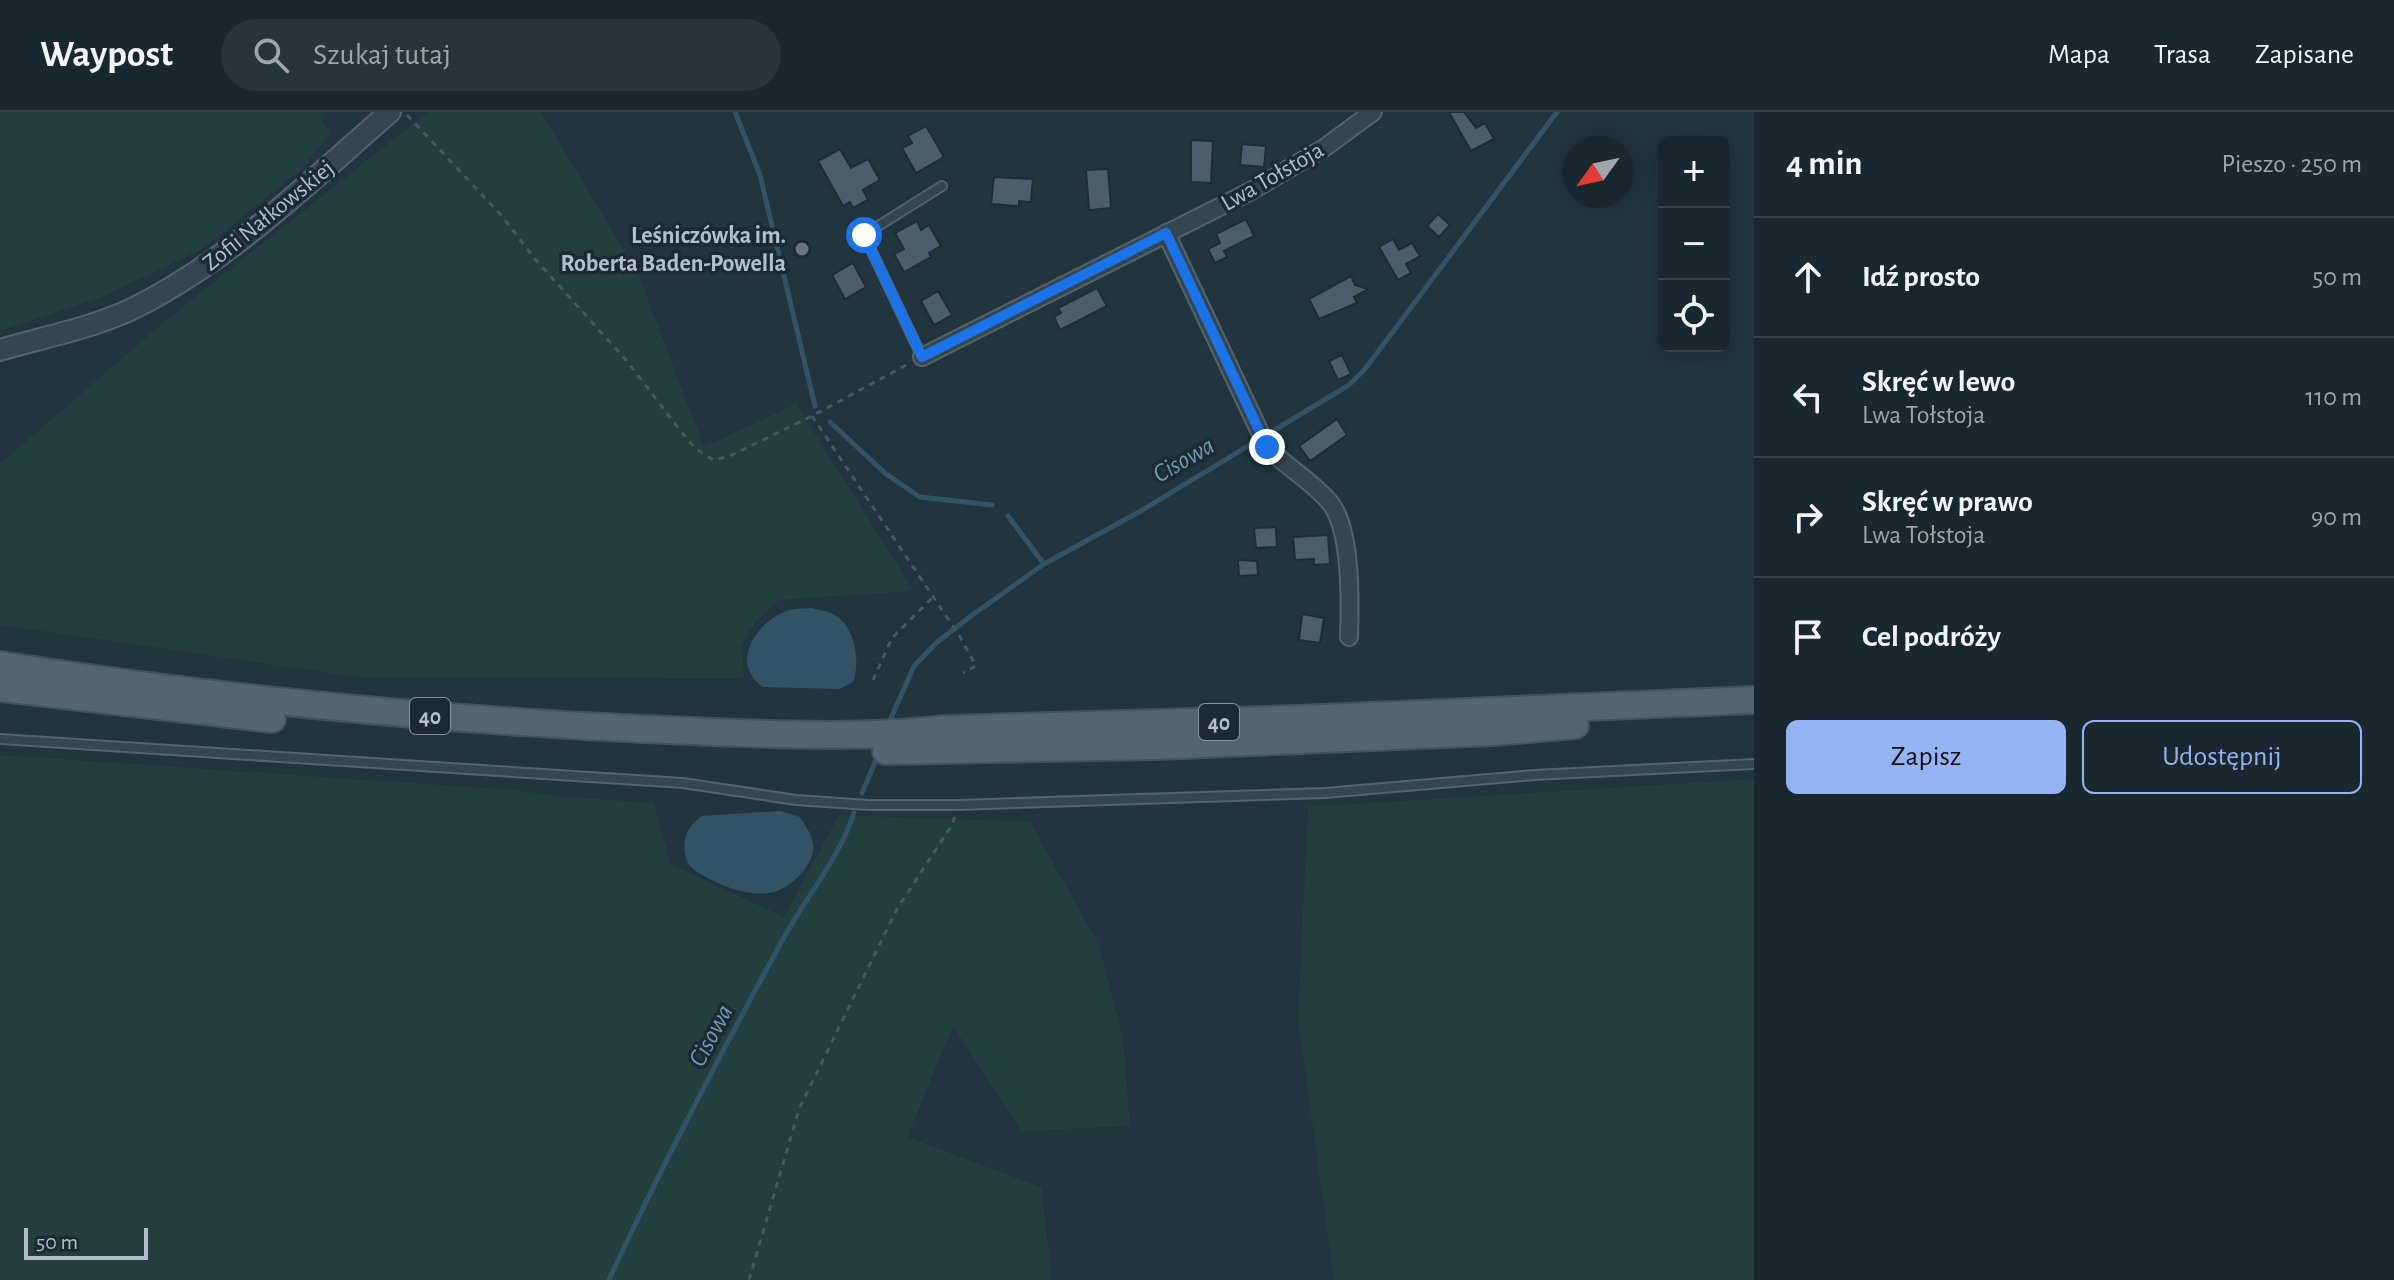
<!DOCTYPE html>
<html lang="pl">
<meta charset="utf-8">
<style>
:root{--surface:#19282f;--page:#26343b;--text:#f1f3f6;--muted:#9fa6aa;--line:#37444b;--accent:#95b2f1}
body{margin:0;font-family:"Alegreya Sans",sans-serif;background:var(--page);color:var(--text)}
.controls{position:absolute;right:24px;top:24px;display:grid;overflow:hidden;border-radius:12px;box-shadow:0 4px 20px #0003}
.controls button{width:72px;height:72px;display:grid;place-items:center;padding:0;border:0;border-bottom:2px solid var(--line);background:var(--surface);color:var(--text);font:40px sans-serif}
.compass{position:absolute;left:1562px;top:24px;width:72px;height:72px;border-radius:50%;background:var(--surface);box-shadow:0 4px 20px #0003;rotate:237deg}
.scale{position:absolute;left:24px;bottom:20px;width:124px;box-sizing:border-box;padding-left:8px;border:4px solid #b1c0ca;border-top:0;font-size:22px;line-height:28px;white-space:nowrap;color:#b1c0ca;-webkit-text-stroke:6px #1b2b34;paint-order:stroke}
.stop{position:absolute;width:24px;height:24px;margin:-18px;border:6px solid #1a73e8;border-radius:50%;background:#fff}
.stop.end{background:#1a73e8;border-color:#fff;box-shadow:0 2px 8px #0008}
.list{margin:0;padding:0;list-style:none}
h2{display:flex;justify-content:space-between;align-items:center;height:104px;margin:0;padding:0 32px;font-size:34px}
h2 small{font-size:26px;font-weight:400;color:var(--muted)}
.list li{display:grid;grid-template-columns:52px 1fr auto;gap:24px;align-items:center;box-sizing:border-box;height:120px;padding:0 32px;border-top:2px solid var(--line)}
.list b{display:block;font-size:30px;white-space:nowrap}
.list p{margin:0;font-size:26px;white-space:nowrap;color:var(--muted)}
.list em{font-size:26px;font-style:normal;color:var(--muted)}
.actions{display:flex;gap:16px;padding:24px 32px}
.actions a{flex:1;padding:18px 0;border:2px solid var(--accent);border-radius:12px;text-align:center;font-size:28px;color:var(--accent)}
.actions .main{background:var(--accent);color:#111}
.icon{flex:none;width:44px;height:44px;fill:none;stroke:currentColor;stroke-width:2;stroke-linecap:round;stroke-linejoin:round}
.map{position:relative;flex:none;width:1754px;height:1168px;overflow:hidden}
header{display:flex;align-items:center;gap:48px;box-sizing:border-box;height:112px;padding:0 40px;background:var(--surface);border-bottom:2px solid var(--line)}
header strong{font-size:38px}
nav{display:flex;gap:44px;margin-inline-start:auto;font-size:28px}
.search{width:560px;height:72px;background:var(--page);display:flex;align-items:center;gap:20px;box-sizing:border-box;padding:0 28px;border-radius:44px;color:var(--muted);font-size:30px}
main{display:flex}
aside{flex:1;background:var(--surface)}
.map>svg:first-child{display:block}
</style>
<header>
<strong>Waypost</strong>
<div class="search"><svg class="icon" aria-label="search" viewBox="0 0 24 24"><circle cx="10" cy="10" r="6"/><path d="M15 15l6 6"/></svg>Szukaj tutaj</div>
<nav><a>Mapa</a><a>Trasa</a><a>Zapisane</a></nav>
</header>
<main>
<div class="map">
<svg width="1754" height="1168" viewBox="0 0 1754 1168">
<rect width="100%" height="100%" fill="#21353f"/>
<g fill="#23403e">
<polygon points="0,0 318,0 330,22 303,56 202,137 104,184 0,219"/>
<polygon points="428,0 541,0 638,162 704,335 796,292 914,479 779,488 756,509 742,533 744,566 359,565 0,513 0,352 170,205"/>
<polygon points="0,643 513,678 565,685 654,691 670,752 784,805 839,703 1030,710 1099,833 1123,926 1130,1014 1022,1019 953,914 907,1025 1041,1075 1052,1168 0,1168"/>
<polygon points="1754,667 1754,1168 1334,1168 1298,907 1308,695"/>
</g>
<g fill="#325366">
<path d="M812 496C818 498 825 498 831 501 855 512 861 548 853 570L840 577 763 575C729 551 756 511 786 499 794 496 803 497 812 496Z"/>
<path d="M780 699 800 705C806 715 815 726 813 739 810 758 788 778 770 781 745 785 705 769 688 752 680 733 685 715 702 704Z"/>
</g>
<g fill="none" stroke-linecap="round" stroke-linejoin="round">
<g stroke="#325366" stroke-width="5">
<polyline points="735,0 760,63 815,294"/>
<polyline points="830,310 886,362 920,385 992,393"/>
<polyline points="1008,404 1044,452"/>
<polyline points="888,613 914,554 936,531 971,504 1044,452 1139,400 1349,273 1365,257 1557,0"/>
<polyline points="862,681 879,641"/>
<path d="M609 1168C662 1052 722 939 783 827 806 785 839 747 854 701"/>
</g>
</g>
<g fill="#4a5f6b" stroke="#1d2d36" stroke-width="2">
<polygon points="1449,0 1464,0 1476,16 1485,11 1494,27 1471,39"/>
<polygon points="926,14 944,45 916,61 902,36 912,31 908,24"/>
<polygon points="1191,28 1213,29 1211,71 1191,70"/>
<polygon points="1242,32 1266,34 1264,55 1240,53"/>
<polygon points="840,37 851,56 868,47 880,68 863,78 868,88 853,96 850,90 843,94 818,49"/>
<polygon points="1108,57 1111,96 1089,98 1086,58"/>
<polygon points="994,65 1033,67 1031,90 1019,89 1019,94 991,92"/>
<polygon points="1438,102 1450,113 1439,125 1427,114"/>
<polygon points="1246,107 1254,124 1224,139 1227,145 1215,151 1208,137 1220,131 1216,122"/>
<polygon points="917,109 921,118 929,113 941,134 929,141 931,145 904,160 894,142 904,137 895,121"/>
<polygon points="1393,127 1399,138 1412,131 1420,144 1406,152 1411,161 1398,168 1379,135"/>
<polygon points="853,151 866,175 845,187 832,163"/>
<polygon points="1351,164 1355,173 1368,177 1354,185 1357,191 1319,207 1309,187"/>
<polygon points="1097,176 1107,194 1060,218 1054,205 1061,201 1058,196"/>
<polygon points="938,179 952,203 934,213 921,189"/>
<polygon points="1342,243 1351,262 1338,268 1329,249"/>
<polygon points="1337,307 1347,323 1310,349 1299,334"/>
<polygon points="1276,415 1277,435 1256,436 1254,416"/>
<polygon points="1328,423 1330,452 1314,453 1314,447 1295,448 1293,425"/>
<polygon points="1238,448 1257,449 1258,463 1239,464"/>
<polygon points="1302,502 1324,506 1320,531 1299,528"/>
</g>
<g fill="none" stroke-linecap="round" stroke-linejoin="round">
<g stroke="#54636d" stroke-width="12">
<g id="service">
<polyline points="922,245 864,123 942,74"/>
<polyline points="0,627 683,671 796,688 869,693 958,693 1325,681 1534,663 1754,652"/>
</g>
</g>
<g stroke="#54636d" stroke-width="20">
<g id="minor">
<path d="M1166 121 1267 335C1286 355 1316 372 1331 392 1352 420 1350 492 1349 525"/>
<polyline points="922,245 1253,78 1324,36 1373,0"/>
</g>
</g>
<g stroke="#54636d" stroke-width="24">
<path id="tertiary" d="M0 238C44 225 93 216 134 196 231 148 309 70 390 0"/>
</g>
<g stroke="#42525b" stroke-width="30">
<g id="primary">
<path d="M0 553C214 586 429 607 645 617 745 621 848 628 947 617L1298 607 1754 588"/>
<polyline points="0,576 272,607"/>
<polyline points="886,639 1156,634 1493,620 1575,613"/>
</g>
</g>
<g stroke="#415c5a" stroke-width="3" stroke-dasharray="6 6" stroke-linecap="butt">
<polyline points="407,3 502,104 535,147 626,248 683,322 696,337 713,348 730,344 812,304 908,252"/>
<polyline points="812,304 960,525 976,554 963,561"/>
<polyline points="873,568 892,526 934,484"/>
<polyline points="749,1168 799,997 897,797 952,713 955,704"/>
</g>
<use href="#service" stroke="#36464f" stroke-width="8"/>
<use href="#minor" stroke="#36464f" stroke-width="16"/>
<use href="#tertiary" stroke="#36464f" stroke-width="20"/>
<use href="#primary" stroke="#53656f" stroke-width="26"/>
</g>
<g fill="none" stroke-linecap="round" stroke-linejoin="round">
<polyline stroke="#1a73e8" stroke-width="10" points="864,123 922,245 1166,121 1267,335"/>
</g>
<circle fill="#6b7280" stroke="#1b2b34" stroke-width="3" cx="802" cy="137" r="8"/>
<g text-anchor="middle" stroke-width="7" stroke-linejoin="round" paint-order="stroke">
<g fill="#1b2b34" stroke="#84939d" stroke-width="2">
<rect x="410" y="586" width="40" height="36" rx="6"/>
<rect x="1199" y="592" width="40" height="36" rx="6"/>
</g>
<g font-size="22" font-weight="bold" fill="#b1c0ca">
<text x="430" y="612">40</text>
<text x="1219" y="618">40</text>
</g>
<g font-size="24" fill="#b1c0ca" stroke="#1b2b34">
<text transform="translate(1272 64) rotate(-30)" y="8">Lwa Tołstoja</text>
<text transform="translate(268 103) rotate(-39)" y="8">Zofii Nałkowskiej</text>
</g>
<g font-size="24" font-weight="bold" fill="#b1c0ca" stroke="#1b2b34" text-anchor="end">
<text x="786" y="131">Leśniczówka im.<tspan x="786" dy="28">Roberta Baden-Powella</tspan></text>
</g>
<g font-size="26" font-style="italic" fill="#6f99b1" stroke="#1b2b34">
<text transform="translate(1183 347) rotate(-30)" y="9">Cisowa</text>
<text transform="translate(710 923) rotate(-62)" y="9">Cisowa</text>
</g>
</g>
</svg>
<div class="controls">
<button>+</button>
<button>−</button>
<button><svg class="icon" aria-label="locate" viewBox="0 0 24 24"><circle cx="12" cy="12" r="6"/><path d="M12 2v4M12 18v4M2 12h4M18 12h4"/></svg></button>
</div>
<svg class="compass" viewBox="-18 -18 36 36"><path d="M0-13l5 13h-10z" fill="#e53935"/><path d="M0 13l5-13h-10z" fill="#9fa6aa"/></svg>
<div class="scale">50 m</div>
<div class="stop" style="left:864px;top:123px"></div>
<div class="stop end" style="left:1267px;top:335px"></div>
</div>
<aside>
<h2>4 min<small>Pieszo · 250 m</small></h2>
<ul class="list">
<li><svg class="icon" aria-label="ahead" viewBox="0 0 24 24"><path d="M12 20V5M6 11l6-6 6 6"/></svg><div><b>Idź prosto</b></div><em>50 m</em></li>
<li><svg class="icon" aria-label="left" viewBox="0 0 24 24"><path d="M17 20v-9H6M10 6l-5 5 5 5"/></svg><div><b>Skręć w lewo</b><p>Lwa Tołstoja</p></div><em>110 m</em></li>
<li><svg class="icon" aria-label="right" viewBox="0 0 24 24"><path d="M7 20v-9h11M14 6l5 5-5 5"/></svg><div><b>Skręć w prawo</b><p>Lwa Tołstoja</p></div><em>90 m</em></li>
<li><svg class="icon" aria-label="arrive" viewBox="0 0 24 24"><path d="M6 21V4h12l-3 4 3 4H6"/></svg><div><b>Cel podróży</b></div></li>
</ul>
<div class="actions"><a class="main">Zapisz</a><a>Udostępnij</a></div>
</aside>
</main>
